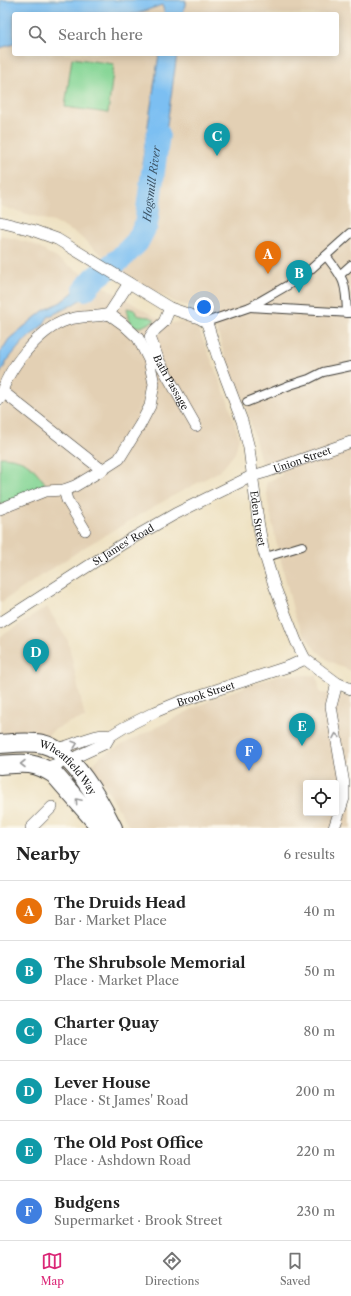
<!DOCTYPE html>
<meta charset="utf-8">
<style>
:root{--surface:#fff;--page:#f6f6f6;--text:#222;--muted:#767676;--line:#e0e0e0;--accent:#db2777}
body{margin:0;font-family:"Libre Caslon Text",serif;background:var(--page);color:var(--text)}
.controls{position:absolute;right:12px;bottom:12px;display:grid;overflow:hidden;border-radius:4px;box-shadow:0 2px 10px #0003}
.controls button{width:36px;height:36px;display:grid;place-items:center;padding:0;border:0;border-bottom:1px solid var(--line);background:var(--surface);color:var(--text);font:20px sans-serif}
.you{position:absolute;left:204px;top:307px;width:14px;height:14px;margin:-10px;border:3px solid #fff;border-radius:50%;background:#1a73e8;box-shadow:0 0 0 6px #1a73e833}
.badge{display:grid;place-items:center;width:26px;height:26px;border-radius:50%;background:var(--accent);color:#fff;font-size:13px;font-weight:700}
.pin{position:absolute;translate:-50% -33px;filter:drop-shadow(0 1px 2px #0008)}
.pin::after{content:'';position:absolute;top:21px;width:14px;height:12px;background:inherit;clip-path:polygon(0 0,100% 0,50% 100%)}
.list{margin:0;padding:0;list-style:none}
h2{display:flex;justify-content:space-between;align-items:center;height:52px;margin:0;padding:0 16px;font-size:17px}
h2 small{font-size:13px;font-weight:400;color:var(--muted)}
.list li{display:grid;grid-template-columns:26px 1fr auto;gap:12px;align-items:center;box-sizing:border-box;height:60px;padding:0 16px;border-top:1px solid var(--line)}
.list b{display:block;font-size:15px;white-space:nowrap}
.list p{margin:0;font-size:13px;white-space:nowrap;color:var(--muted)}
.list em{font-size:13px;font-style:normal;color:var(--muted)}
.icon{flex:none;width:22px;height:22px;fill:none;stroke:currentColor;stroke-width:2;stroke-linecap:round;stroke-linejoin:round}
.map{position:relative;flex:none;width:351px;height:828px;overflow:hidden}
.search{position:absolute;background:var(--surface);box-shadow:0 2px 10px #0003;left:12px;right:12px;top:12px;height:44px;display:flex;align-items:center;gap:10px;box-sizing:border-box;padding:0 14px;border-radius:4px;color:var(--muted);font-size:15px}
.sheet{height:412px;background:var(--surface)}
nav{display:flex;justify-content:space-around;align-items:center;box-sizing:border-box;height:56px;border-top:1px solid var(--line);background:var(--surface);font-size:11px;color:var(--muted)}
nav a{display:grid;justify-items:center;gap:2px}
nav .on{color:var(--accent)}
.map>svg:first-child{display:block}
</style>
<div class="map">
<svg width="351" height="828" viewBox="0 0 351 828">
<rect width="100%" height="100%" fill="#fbf7ec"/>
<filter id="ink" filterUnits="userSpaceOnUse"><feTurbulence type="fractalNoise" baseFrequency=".025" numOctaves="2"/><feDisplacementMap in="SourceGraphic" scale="8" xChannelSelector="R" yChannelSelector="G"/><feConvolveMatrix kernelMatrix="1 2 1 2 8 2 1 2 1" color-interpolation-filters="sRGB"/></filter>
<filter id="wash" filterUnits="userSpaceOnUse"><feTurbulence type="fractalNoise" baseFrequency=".012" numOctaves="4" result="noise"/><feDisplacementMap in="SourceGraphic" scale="16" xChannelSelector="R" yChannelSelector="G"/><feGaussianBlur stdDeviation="0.9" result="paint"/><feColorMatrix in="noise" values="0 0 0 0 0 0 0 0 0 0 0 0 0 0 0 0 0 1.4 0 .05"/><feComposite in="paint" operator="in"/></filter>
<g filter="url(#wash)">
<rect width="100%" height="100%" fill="#eee1c1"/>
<g fill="#e3d0b4" fill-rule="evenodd">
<polygon points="177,0 351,0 351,671 329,661 314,648 301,631 294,614 276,541 268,503 266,484 267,482 282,475 277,462 265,464 261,462 245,402 233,375 229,372 214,319 209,314 203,310 175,302 125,275 77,234 54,222 0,206 0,48 14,44 14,54 337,54 337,14 136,14"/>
<polygon points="0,235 33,244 167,324 181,322 192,323 198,327 228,401 239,437 235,453 223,468 218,472 169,498 85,547 0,603"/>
<polygon points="47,607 68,641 85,718 70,722 54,730 46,737 0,734 0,637"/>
<path d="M278 675H317L320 693 345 695 351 697V828H130L92 765 102 755 214 698ZM306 783H336V813H306Z"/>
</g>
<g fill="#86d696" stroke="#517959">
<polygon points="72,58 114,64 108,113 65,107"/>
<path d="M127 308 135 310 136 314C142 318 147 315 154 319V321L141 327 133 326 129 318Z"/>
<path d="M0 457C26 458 33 466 47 486L0 505Z"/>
</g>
<g fill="#7cbff2" stroke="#4c6e87">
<polygon points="0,0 186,0 183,14 165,14 162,5 136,14 14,14 14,44 0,48"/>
<polygon points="159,54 177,54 161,167 142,164"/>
<polygon points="142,182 159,184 152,231 146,243 126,265 115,258 138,228"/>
<polygon points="86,282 97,287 88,295 72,305 48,317 43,325 22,343 7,361 0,374 0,353 9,339 43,311 61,302"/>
</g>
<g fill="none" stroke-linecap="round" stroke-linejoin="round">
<path stroke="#7cbff2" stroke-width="24" id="s1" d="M85 289 95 278 120 259 137 242 146 225 158 134"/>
</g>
</g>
<g filter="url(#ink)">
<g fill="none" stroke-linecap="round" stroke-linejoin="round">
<g stroke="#3c3a35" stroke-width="10">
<g id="pedestrian">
<path d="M326 256C345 280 346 283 347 313"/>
<polyline points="341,274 351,265"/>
<polyline points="250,307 351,313"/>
<polyline points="206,322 250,307 302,277 351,233"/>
<polyline points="247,402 290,385 309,379 323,372 351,366"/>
<polyline points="266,557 302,546"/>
</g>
</g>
<g stroke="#3c3a35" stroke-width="12">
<g id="minor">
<path id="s2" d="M0 222 32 230 57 239 170 308 199 318 206 322 208 326 217 355 242 421 249 448 258 521 263 549 274 585 296 641 305 659 337 683 351 689"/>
<path id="s3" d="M170 308 164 322 155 330 150 337 159 361 196 426"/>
<polyline points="2,391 102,470"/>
<path d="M0 399C6 370 39 329 67 320 81 315 95 318 109 314L129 283"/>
<polyline points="64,490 67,500 85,530"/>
<polyline points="0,509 45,491 64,490 75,486 102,470 119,459 140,425 150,406 154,384 149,360 138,338 123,324 109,314"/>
<path id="s4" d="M0 623 124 543 175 514 252 476 266 472 351 442"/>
<path d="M55 749C73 747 94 732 110 736"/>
<path id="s5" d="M45 768 69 760 106 743 110 736 123 728 155 712 179 702 290 666 305 659"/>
<polyline points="31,828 52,807"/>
<polyline points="334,828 344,798 344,784 331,706 337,683"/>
</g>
</g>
<g stroke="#3c3a35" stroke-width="20">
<g id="primary">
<path id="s6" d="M0 744C14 743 29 741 43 744 73 751 100 802 113 828"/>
<path d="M0 765C24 763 33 761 54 774L101 828"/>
</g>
</g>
<use href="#pedestrian" stroke="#fff" stroke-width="8"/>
<use href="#minor" stroke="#fff" stroke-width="11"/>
<use href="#primary" stroke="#fff" stroke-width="18"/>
</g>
<defs><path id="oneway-chevron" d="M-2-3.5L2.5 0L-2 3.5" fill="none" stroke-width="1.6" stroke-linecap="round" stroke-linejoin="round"/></defs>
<g stroke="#999">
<use href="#oneway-chevron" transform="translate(336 736) rotate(-100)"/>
<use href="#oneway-chevron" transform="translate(75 744) rotate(-19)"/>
<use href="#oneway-chevron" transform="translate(23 764) rotate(-180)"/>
<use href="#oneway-chevron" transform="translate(78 801) rotate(-130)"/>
</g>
</g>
<g text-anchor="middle" stroke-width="4" stroke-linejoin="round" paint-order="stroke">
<g font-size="10" fill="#1c1c1c" stroke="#fbf7ec">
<text dy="4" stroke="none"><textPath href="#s3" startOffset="86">Bath Passage</textPath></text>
<text dy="4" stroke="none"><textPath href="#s4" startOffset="345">Union Street</textPath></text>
<text dy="4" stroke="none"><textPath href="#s2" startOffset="435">Eden Street</textPath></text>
<text dy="4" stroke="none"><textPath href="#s4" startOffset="146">St James' Road</textPath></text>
<text dy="4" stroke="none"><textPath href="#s5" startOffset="179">Brook Street</textPath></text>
<text dy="4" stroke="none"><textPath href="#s6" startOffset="78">Wheatfield Way</textPath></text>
</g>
<g font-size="11" font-style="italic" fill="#3e5567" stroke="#fbf7ec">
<text dy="4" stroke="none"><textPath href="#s1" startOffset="131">Hogsmill River</textPath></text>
</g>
</g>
</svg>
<div class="controls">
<button><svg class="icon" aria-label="locate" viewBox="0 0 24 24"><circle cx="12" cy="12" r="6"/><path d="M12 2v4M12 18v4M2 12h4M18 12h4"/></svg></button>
</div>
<div class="you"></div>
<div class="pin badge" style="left:268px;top:274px;background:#e8710a">A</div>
<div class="pin badge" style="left:299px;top:293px;background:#0f9aa8">B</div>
<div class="pin badge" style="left:217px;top:156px;background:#0f9aa8">C</div>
<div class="pin badge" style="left:36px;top:672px;background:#0f9aa8">D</div>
<div class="pin badge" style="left:302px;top:746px;background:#0f9aa8">E</div>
<div class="pin badge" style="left:249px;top:771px;background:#3f7fe0">F</div>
<div class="search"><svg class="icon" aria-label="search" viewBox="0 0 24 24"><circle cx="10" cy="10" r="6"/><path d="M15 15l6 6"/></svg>Search here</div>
</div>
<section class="sheet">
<h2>Nearby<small>6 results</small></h2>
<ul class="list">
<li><span class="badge" style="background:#e8710a">A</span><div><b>The Druids Head</b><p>Bar · Market Place</p></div><em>40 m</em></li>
<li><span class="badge" style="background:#0f9aa8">B</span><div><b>The Shrubsole Memorial</b><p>Place · Market Place</p></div><em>50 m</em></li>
<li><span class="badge" style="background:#0f9aa8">C</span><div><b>Charter Quay</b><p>Place</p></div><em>80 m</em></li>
<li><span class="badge" style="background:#0f9aa8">D</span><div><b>Lever House</b><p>Place · St James' Road</p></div><em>200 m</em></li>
<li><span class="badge" style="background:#0f9aa8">E</span><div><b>The Old Post Office</b><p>Place · Ashdown Road</p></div><em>220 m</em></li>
<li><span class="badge" style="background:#3f7fe0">F</span><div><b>Budgens</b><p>Supermarket · Brook Street</p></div><em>230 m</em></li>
</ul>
</section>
<nav>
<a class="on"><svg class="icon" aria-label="map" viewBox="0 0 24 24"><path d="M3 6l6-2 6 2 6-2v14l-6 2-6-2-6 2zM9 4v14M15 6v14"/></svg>Map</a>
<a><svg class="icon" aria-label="directions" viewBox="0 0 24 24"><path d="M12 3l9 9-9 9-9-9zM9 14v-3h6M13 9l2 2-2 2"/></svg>Directions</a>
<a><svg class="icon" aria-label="saved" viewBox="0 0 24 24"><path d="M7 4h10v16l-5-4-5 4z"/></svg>Saved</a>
</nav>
